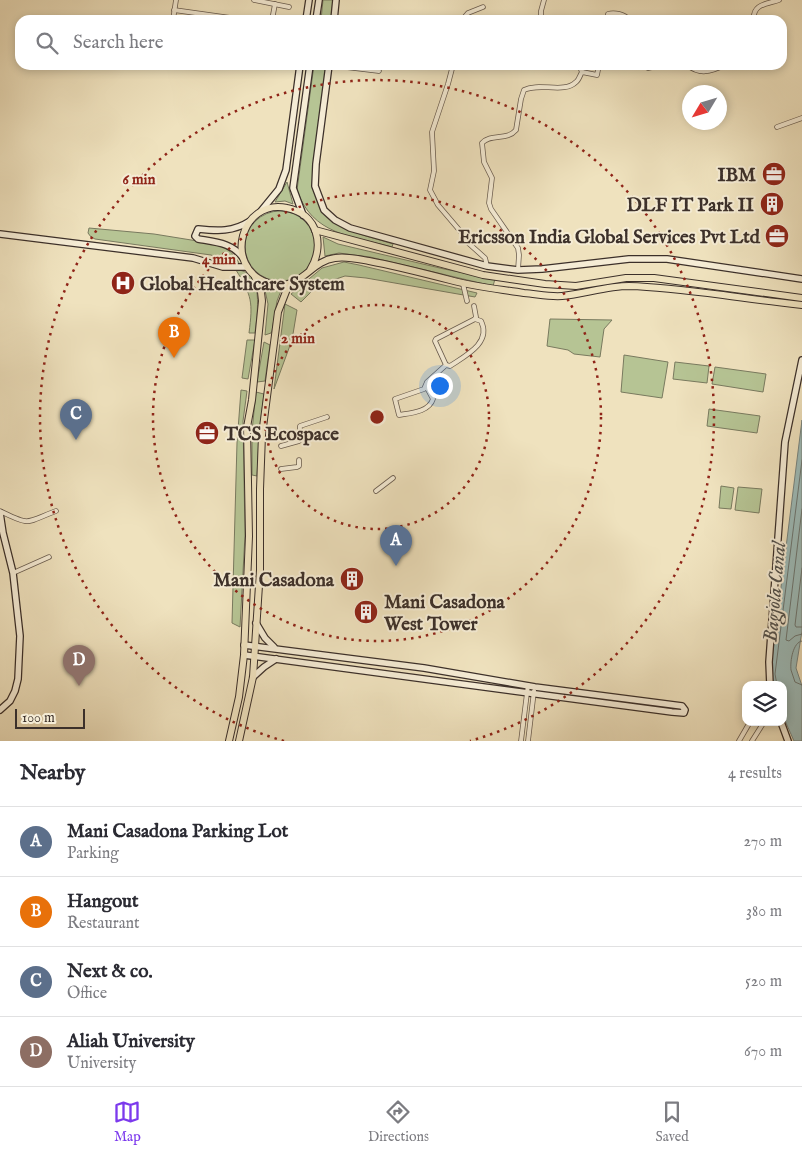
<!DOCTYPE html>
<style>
:root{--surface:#fff;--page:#f2f2f3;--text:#2b2b33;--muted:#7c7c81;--line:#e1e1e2;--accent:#7c3aed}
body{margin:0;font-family:"IM FELL English",serif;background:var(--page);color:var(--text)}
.controls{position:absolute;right:15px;bottom:15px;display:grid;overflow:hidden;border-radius:10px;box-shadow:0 2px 8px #0003}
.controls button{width:45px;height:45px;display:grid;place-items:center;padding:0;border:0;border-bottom:1px solid var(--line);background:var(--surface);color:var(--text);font:25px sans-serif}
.compass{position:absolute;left:682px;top:85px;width:45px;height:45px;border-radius:50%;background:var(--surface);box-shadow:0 2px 8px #0003;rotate:232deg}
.scale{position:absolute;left:15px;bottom:12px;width:70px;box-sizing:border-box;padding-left:5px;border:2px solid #3c302a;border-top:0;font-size:14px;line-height:18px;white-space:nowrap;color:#3c302a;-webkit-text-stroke:4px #f5ecd5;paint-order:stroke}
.you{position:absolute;left:439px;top:385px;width:18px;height:18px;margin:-12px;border:4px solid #fff;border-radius:50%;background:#1a73e8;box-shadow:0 0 0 8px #1a73e833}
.badge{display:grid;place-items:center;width:32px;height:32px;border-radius:50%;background:var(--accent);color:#fff;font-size:16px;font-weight:700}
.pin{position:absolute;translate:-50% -41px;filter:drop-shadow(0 1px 2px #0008)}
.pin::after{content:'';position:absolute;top:26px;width:18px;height:15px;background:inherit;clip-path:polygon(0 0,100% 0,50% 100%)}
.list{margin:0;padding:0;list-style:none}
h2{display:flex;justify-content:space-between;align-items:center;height:65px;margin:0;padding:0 20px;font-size:21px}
h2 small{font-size:16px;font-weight:400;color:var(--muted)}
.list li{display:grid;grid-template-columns:32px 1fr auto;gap:15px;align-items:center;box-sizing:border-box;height:70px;padding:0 20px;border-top:1px solid var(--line)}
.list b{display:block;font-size:19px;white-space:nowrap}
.list p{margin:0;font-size:16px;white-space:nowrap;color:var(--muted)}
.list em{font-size:16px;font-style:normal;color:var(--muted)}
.icon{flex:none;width:28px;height:28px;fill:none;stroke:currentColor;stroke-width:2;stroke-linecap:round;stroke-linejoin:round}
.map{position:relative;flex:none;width:802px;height:741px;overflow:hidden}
.search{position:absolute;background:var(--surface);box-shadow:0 2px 8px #0003;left:15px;right:15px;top:15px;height:55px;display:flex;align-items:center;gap:12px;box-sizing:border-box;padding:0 18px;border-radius:15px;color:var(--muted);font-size:19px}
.sheet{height:345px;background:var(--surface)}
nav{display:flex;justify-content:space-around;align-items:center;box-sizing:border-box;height:70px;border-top:1px solid var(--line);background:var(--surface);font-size:14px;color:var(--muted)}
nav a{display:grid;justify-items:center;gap:2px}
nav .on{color:var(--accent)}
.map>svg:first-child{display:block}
</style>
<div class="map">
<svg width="802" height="741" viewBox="0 0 802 741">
<rect width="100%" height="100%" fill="#efe2be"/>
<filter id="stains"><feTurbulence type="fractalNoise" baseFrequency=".004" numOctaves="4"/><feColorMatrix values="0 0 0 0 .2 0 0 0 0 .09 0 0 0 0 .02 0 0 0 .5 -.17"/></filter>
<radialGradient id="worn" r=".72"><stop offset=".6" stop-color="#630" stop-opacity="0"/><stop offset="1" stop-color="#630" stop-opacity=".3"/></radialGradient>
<g fill="#b6c494" stroke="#797a5f">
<polygon points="323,0 333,0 331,20 321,20"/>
<path d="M314 65H327L313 176C315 228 352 231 393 244L392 247C352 236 312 235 297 190Z"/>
<polygon points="287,182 293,204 285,201 275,202"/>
<circle cx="280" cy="246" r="35"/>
<path d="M89 228 154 234 216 244C227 248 235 254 240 265 229 264 221 259 211 255L95 239 91 237 88 233Z"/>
<polygon points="323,237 338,244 444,269 495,279 493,286 370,257 339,253 325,256"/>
<polygon points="344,262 359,265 477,293 475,297 366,278 345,276 318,285 301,302 291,294 322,268"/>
<path d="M236 270C265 270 257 314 255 333H249C253 302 252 296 236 270Z"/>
<polygon points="264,286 282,288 277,301 272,331 271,333 265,335 268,304"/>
<polygon points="285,304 297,310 292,340 274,389"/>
<polygon points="550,319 612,320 604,329 600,357 574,354 568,350 547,346"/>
<polygon points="247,340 255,340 248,379 242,378"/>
<polygon points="264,342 270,345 265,381 257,382"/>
<polygon points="624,355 668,362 662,398 621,392"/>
<polygon points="675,362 709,366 707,383 673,379"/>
<polygon points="715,367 766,374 763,392 712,384"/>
<polygon points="241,390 247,391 243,421 245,535 240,627 232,623 237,443"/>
<polygon points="256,392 264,394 260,427 256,430 252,431"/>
<polygon points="709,409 760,416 757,433 707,426"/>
<polygon points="252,438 259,439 257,476 252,475"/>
<polygon points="721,486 734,488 731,509 719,508"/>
<polygon points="738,487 762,489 759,513 735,510"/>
</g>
<polygon fill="#9dbcba" stroke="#768480" points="802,420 802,631 796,668 802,686 802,741 794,741 783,716 783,685 773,685 770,675"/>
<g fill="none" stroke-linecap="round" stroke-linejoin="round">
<g stroke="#6c7672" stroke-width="1">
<polyline points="802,509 786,640 789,641 795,636 802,634"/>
<polyline points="802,568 795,625 796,627 802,627"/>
<path d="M802 641C793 642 790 661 791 670 792 674 794 678 795 682L802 685"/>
<polyline points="777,685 775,674 802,460"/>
</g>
<g stroke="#695c4f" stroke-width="5.5">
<g id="street">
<polyline points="254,0 289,7"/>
<polyline points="174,10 245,20"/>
<polyline points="173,20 176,0"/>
<polyline points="272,20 275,4"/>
<polyline points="462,20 468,13 483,7"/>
<polyline points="541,20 541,11 544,0"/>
<path d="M607 20 608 14C614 12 625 14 629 20"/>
<path d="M754 20C752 4 767 4 779 0"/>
<polyline points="329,65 379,71"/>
<polyline points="453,65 448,84 432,132 434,171 430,190 438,205 461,232 466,241 485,258 487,266"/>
<polyline points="579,65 582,72"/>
<polyline points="641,65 648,68 662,65"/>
<path d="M687 65C700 75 710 72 725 65"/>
<polyline points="777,127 802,118"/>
<path d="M518 270 519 255 518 248 491 209 489 203 492 178 484 162 482 143C491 133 507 141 516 130L521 99 524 90C539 82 564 94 576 82 579 80 580 75 582 72L597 75 599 65"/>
<polyline points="463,284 467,301"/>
<path d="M446 365 450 366C465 356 492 343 481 321L475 319"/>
<path d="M426 386 433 399C429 412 411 413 399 415L395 399 424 389 427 382 446 365 435 341 436 339 475 319 476 317 474 306"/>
<polyline points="281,446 299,441 300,426 327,417"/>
<polyline points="281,469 297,467 299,466 299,460"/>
<polyline points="376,491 393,478"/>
<path d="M0 511C32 527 26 522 56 511"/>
<polyline points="13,573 49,557"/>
<polyline points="521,741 528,685"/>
<polyline points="528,741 534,691"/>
<polyline points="739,741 750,722"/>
<polyline points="752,741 764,722"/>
</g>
</g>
<g stroke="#3c302a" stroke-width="8">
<g id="secondary">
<polyline points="306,20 309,0"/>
<polyline points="316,20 319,0"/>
<polyline points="334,20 336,0"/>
<polyline points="329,65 316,164 315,186 324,210 335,220 350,228 487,266 518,270 542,269 629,259 667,259 802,279"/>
<polyline points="261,211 279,189 286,170 300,65"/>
<polyline points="303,215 293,188 310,65"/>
<polyline points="0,234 193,258 223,267 247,267"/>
<path d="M243 258C233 243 215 242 198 239L195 236 198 229C218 231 233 232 250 221"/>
<polyline points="0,513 3,533 13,573 20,636 18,679 15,691 10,701 0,710"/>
<polyline points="256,623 265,638 274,647"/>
<polyline points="244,655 672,712 684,713 685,710 682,706 535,687 424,668 244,645"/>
<polyline points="253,677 264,667 276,659"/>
<polyline points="770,685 769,662 785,442 802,360"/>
<polyline points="781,722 788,741"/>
</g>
</g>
<g stroke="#3c302a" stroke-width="8">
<g id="primary">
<polyline points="315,230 483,275 545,284 576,286 626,278 654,278 802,298"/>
<path d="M310 270C325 246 318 214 287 208 241 198 222 267 268 283 300 294 309 261 335 258 346 256 358 259 369 261 396 266 423 273 450 280 475 287 499 289 524 293 537 294 549 297 562 296 584 294 607 286 629 286 661 287 692 291 723 295 750 299 776 302 802 305"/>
<polyline points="229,741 239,697 244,655 249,536 247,427 252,400 262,301 261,292 255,277"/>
<polyline points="239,741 253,677 260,570 260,489 262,435 278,312 289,284"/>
</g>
</g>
<use href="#street" stroke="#f5ecd5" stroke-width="4"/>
<use href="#secondary" stroke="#f5ecd5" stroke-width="5.5"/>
<use href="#primary" stroke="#efe2be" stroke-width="6"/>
</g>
<g fill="none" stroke="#8f2418" stroke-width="2.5" stroke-dasharray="2.5 5">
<circle cx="377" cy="417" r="112"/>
<circle cx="377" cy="417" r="224"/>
<path d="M284 741A337 337 0 1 1 470 741"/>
</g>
<defs>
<g id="office-disc" transform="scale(1.25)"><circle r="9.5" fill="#8f2418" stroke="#f5ecd5"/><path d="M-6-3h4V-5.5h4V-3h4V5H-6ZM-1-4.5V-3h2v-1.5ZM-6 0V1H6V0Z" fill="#fff"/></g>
<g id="building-disc" transform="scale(1.25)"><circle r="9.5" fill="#8f2418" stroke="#f5ecd5"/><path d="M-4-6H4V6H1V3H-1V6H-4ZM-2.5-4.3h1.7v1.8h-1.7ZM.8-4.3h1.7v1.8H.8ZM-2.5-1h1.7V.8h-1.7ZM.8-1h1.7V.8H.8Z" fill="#fff"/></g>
<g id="hospital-disc" transform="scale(1.25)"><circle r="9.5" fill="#8f2418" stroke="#f5ecd5"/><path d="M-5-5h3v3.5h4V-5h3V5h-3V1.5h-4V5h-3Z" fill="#fff"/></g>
</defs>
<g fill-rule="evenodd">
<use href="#office-disc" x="774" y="174"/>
<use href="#building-disc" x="772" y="204"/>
<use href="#office-disc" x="777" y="236"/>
<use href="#hospital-disc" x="123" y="283"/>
<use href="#office-disc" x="207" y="433"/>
<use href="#building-disc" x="352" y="579"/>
<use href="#building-disc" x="366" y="612"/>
</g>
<g text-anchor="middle" stroke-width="4" stroke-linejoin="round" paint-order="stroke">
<g font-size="19" font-weight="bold" fill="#3c302a" stroke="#f5ecd5" text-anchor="end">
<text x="756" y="181">IBM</text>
<text x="754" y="211">DLF IT Park II</text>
<text x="760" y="243">Ericsson India Global Services Pvt Ltd</text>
<text x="140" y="290" text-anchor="start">Global Healthcare System</text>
<text x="224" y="440" text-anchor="start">TCS Ecospace</text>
<text x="334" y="586">Mani Casadona</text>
<text x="384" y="608" text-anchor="start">Mani Casadona<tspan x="384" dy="22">West Tower</tspan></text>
</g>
<g font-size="20" font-style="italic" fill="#54534e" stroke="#f5ecd5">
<text transform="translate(774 592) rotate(-85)" y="7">Bagjola Canal</text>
</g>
</g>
<circle cx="377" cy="417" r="8" fill="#8f2418" stroke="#f5ecd5" stroke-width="2.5"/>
<g font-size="15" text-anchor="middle" font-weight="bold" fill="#8f2418" stroke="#f5ecd5" stroke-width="4" stroke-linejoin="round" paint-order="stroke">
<text x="139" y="184">6 min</text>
<text x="219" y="264">4 min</text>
<text x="298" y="343">2 min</text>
</g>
<rect width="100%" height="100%" filter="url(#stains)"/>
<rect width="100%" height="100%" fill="url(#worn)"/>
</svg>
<div class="controls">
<button><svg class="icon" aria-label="layers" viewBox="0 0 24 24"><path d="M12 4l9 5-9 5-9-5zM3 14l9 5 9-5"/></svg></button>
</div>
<svg class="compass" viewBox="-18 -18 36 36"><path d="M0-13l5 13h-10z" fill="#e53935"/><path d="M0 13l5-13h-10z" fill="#7c7c81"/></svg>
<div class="scale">100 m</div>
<div class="you"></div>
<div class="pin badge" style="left:396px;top:566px;background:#5c6f8a">A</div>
<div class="pin badge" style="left:174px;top:358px;background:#e8710a">B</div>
<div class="pin badge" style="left:76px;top:440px;background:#5c6f8a">C</div>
<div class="pin badge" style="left:79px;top:686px;background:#8d6e63">D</div>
<div class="search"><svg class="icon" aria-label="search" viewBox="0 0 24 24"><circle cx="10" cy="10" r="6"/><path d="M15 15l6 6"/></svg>Search here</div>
</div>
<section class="sheet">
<h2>Nearby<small>4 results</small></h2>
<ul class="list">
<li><span class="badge" style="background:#5c6f8a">A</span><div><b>Mani Casadona Parking Lot</b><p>Parking</p></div><em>270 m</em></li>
<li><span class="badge" style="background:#e8710a">B</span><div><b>Hangout</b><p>Restaurant</p></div><em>380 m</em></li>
<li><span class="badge" style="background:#5c6f8a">C</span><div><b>Next &amp; co.</b><p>Office</p></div><em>520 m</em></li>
<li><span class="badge" style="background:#8d6e63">D</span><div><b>Aliah University</b><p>University</p></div><em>670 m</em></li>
</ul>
</section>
<nav>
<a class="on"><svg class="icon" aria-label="map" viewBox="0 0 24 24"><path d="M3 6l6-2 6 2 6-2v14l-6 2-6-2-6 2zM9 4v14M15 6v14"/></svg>Map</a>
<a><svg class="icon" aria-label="directions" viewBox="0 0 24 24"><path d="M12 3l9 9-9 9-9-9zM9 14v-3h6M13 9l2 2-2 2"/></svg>Directions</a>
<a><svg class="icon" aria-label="saved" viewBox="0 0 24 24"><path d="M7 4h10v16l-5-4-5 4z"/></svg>Saved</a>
</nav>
